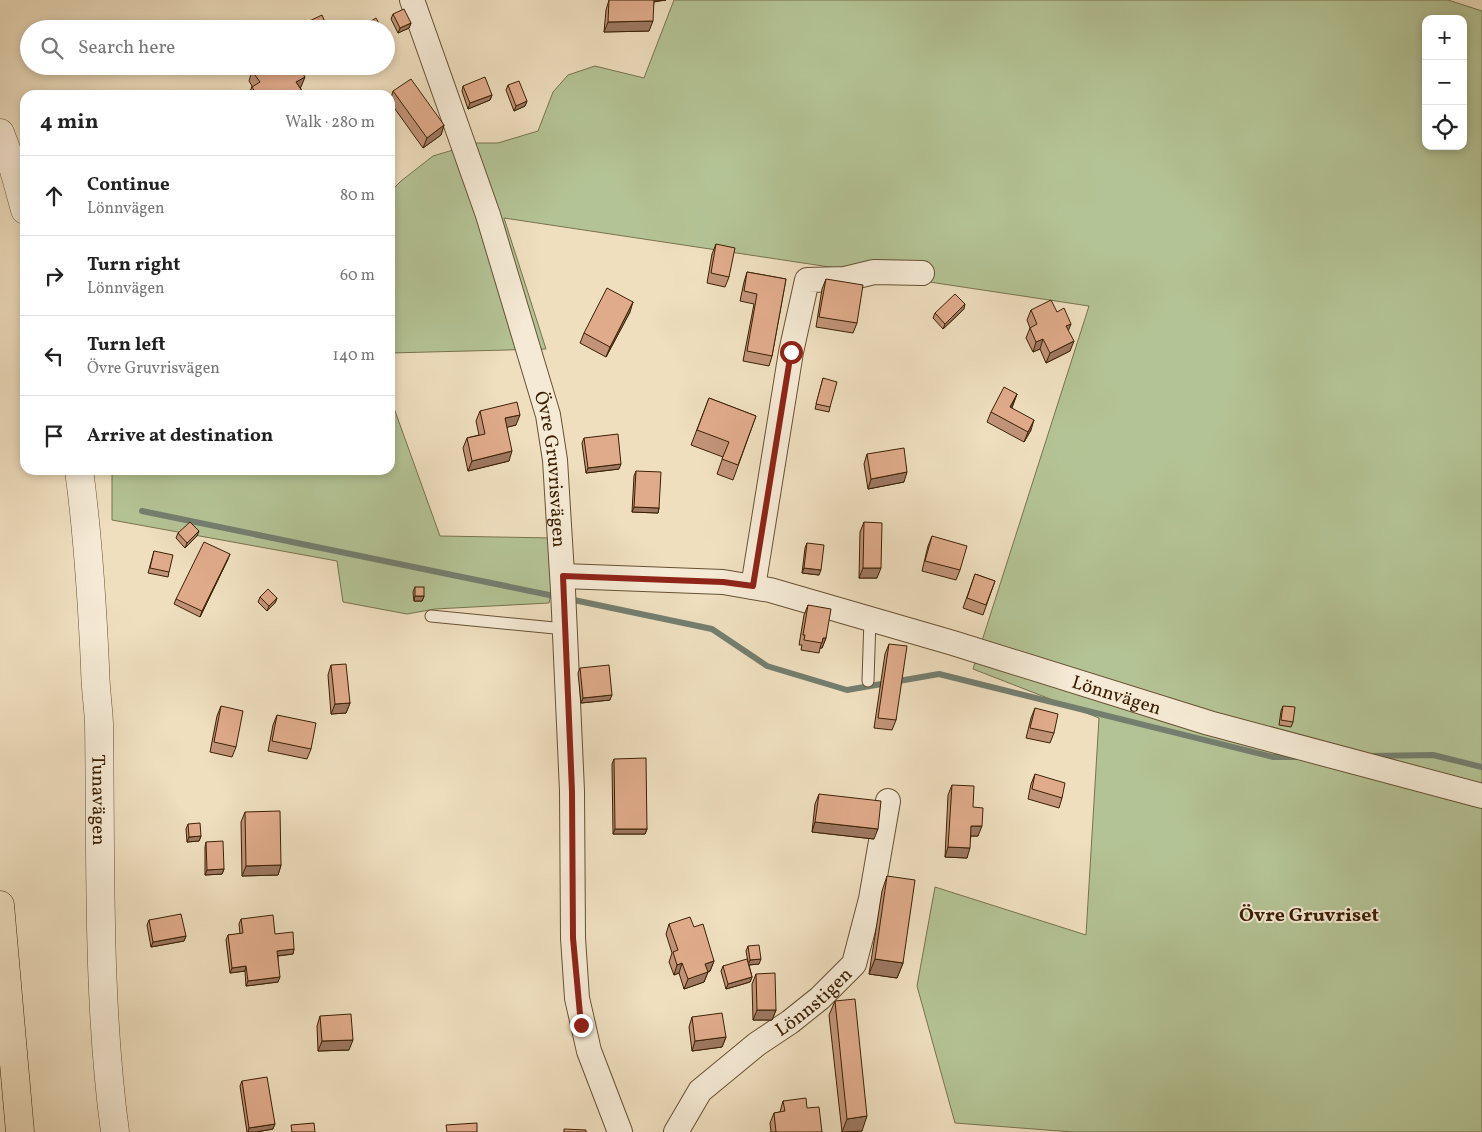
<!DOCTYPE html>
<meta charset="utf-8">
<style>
:root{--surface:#fff;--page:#f2f2f2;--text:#222;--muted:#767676;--line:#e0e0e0}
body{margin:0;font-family:Vollkorn,serif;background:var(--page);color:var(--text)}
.controls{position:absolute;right:15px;top:15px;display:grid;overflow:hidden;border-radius:10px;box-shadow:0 2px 8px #0003}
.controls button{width:45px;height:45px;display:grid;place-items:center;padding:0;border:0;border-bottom:1px solid var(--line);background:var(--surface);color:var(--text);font:25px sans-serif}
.stop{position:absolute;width:15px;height:15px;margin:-11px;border:4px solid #8f2418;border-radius:50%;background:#fff}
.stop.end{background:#8f2418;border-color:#fff;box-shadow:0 1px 5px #0008}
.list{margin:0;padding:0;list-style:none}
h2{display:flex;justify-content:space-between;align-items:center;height:65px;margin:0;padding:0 20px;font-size:21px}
h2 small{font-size:16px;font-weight:400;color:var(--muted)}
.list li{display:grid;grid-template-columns:32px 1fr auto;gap:15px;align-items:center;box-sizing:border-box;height:80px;padding:0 20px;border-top:1px solid var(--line)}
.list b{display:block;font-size:19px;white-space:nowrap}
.list p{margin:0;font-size:16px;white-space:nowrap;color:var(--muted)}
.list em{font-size:16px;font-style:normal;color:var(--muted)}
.icon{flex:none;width:28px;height:28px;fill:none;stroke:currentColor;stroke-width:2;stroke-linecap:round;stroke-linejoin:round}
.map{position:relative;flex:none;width:1482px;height:1132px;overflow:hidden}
.search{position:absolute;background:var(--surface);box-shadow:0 2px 8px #0003;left:20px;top:20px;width:375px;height:55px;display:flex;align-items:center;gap:12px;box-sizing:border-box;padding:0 18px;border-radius:28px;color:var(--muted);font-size:19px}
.panel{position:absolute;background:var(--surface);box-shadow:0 2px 8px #0003;left:20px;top:90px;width:375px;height:385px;border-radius:15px}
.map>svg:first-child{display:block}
</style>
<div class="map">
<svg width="1482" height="1132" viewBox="0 0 1482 1132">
<rect width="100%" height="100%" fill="#efdfbf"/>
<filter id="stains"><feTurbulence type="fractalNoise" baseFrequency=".004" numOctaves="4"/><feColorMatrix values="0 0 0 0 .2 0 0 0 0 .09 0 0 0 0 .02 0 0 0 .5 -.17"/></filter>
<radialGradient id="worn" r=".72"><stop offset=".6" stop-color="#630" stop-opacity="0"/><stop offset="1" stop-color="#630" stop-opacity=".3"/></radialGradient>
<g fill="#b4c395" stroke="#78724c" fill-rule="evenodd">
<path d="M674 0H1448L1482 11V1132H1073L955 1123 917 986 935 887 1086 935 1099 718 973 669 1089 306 504 218 546 349 390 353V192L401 181 433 156 476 143H498L538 131 553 92 568 75 595 66 644 78ZM1426 19H1463V146H1426Z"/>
<polygon points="390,397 440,536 553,538 556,572 549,603 435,609 407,614 343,602 337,561 112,520 112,470 390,470"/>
</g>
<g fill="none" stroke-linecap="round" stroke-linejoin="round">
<g stroke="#747e6f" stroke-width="6">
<polyline points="142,511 559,597"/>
<polyline points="569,599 712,629 767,666 847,690 939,674 1273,757 1297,757"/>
<polyline points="1370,756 1433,755 1482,767"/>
</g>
<g stroke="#685032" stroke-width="13">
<g id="service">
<polyline points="431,616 565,629"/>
<polyline points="868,681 870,618"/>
</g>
</g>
<g stroke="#685032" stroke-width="26">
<g id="minor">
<path id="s1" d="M412 0 488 215 548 415 555 460 563 590 572 791 573 938 577 998 589 1051 620 1132"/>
<path id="s2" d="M563 576 723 582 770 590 953 643 1209 723 1482 796"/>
<polyline points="753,587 791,352 807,280 845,279 874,272 922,273"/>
<path id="s3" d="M676 1132 700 1091 757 1044 790 1022 820 998 854 964 871 899 888 801"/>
</g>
</g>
<g stroke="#685032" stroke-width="29">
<g id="tertiary">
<polyline points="0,133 14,170 25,210"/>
<path id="s4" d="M79 470C88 536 92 600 95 666 95 685 98 704 99 723 101 858 97 999 115 1132"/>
</g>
</g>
<g stroke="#3b2003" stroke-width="29">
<polyline id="trunk" points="0,905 20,1132"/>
</g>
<use href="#service" stroke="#f5ead5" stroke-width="11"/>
<use href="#minor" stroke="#f5ead5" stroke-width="24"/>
<use href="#tertiary" stroke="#f5ead5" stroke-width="28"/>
<use href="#trunk" stroke="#efdfbf" stroke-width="28"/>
</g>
<g fill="#c19378" stroke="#3b2003">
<polygon points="609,0 666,0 654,2 649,31 604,32 606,10"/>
<polygon points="393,14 411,23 409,28 398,33 391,19"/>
<polygon points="252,71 301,87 300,87 302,91 301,95 249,95 252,86 249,81"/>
<polygon points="508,85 527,101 525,106 514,111 506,90"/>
<polygon points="463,86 492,95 490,100 468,109 462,91"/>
<polygon points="393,91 444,125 441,135 423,148 390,102"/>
<polygon points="716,244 729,277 725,287 707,283 712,254"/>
<polygon points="747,272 786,279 772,356 769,366 743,361 754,304 740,301 744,282"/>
<polygon points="826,279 857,323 853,333 816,327 822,289"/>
<polygon points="964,309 943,329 933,318 935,313"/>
<polygon points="1031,310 1057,312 1068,331 1070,351 1046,363 1040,349 1033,352 1026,338 1030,328 1027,320"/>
<polygon points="630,312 606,357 580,343 584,333"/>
<polygon points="823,378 830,407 829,412 815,409"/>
<polygon points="1017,394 1012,408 1031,430 1024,442 987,422 991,412"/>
<polygon points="709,398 756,416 733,480 717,474 723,457 691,445"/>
<polygon points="480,411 516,425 507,427 509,461 468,471 463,448 467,438 479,435 476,421"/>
<polygon points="584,438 619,469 586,473 582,443"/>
<polygon points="867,454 904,482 868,489 864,464"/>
<polygon points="636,471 659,508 658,513 632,512 634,476"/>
<polygon points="864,522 877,578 859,578 860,532"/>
<polygon points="178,533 197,536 185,548 176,538"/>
<polygon points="932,536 960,570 956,580 922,571 928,546"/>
<polygon points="807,543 819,575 802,573 805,548"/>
<polygon points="154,551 169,572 168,577 148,573"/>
<polygon points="228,559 200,617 174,604 176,599"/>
<polygon points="975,574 995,581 983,615 963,608"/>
<polygon points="415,587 424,596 422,601 414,601 413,592"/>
<polygon points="260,597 277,598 275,603 267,611 258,602"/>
<polygon points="808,605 826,638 822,648 820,648 819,653 801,650 802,645 799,645 804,615"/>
<polygon points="889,644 896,720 892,730 874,728 885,654"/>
<polygon points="331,665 350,703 346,713 331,714 328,675"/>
<polygon points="580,668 610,700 581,703 578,673"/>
<polygon points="221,706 236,747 232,757 210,752 217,716"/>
<polygon points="1283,706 1293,722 1291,727 1279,725 1281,711"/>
<polygon points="1035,708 1054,733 1050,743 1026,738 1031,718"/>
<polygon points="277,715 311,749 307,759 268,751 273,725"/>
<polygon points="614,759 647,829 645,834 613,834 612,764"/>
<polygon points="1035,774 1062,798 1059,808 1028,799 1031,784"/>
<polygon points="952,785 973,807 978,836 971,836 967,858 945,857 948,795"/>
<polygon points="819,794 874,839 812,832 815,804"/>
<polygon points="245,812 281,865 278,875 242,876 241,822"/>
<polygon points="188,824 201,836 199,841 187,842 186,829"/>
<polygon points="206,842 224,869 222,874 205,875 205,847"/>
<polygon points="887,876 903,963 897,978 869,974 882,891"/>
<polygon points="241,919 275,934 294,949 293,954 278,956 278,982 246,986 245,971 230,973 226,940 228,935 240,934 239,924"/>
<polygon points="149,920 186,936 184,941 151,947 147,925"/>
<polygon points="669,924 694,927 714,961 710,971 708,972 704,982 684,989 679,973 674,975 669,962 672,953 666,934"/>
<polygon points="748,946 759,964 749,965 752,977 750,982 726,989 721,971 723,966 748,962 746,951"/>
<polygon points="756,974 776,1010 772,1020 753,1020 752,984"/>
<polygon points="835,1001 862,1131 842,1132 829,1015"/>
<polygon points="320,1016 349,1050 318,1051 317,1026"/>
<polygon points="692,1017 726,1037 722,1047 692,1051 689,1027"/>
<polygon points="242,1081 273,1129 256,1132 247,1132 240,1086"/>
<polygon points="783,1101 807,1108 822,1132 771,1132 770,1123 774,1113 780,1112"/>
</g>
<g fill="#9d7861" stroke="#3b2003">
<polygon points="649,0 666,0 648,2"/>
<polygon points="653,21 649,31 604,32 608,22"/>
<polygon points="411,23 409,28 398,33 400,28"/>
<polygon points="391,45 387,55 386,56 386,48"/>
<polygon points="305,77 301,87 292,92 296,82"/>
<polygon points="302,91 301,95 295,95"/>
<polygon points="492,95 490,100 468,109 470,103"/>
<polygon points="527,101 525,106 514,111 516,106"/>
<polygon points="444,125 441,135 423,148 427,138"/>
<polygon points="633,302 630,312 606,357 610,347"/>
<polygon points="965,304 964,309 943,329 945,324"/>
<polygon points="1071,324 1067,334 1066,326"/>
<polygon points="1043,339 1040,349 1033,352 1036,342"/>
<polygon points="1074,341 1070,351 1046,363 1050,353"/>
<polygon points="1017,394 1013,404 1007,417 1010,407"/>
<polygon points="520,415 516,425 501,429 505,418"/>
<polygon points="1034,420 1031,430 1024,442 1028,432"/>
<polygon points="512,451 509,461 468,471 472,461"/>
<polygon points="621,464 619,469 586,473 588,468"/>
<polygon points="907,472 904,482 868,489 871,479"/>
<polygon points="634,507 659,508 658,513 632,512"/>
<polygon points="199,531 197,536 185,548 187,543"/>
<polygon points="230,554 228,559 200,617 202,611"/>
<polygon points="804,568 821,570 819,575 802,573"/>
<polygon points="863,568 881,568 877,578 859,578"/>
<polygon points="415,596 424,596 422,601 414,601"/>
<polygon points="277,598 275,603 267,611 269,606"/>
<polygon points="823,638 826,638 822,648 820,648"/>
<polygon points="612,695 610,700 581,703 583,698"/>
<polygon points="350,703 346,713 331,714 335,704"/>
<polygon points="815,822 878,829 874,839 812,832"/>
<polygon points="971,826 982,826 978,836 968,836"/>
<polygon points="615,829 647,829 645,834 613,834"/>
<polygon points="201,836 199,841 187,842 189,837"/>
<polygon points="948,847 970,848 967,858 945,857"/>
<polygon points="281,865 278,875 242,876 246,866"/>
<polygon points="224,869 222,874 205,875 207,870"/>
<polygon points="186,936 184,941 151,947 153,942"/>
<polygon points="294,949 293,954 275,956 277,951"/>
<polygon points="761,959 759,964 748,965 750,960"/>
<polygon points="875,959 903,963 897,978 869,974"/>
<polygon points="714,961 710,971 704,973 708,972 704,982 684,989 688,979 705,964"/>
<polygon points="682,963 679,973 674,975 677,965"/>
<polygon points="246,966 245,971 230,973 232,968"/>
<polygon points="280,977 278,982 246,986 248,981"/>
<polygon points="752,977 750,982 726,989 728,984"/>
<polygon points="757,1010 776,1010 772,1020 753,1020"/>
<polygon points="726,1037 722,1047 692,1051 695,1041"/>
<polygon points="353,1040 349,1050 318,1051 322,1041"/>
<polygon points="867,1116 862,1131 842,1132 847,1119"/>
<polygon points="275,1124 273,1129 256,1132 248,1132 249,1128"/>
</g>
<g fill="#e0ab8b" stroke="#3b2003">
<polygon points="609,0 654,0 653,21 608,22"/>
<polygon points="404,9 411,23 400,28 393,14"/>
<polygon points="322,15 328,29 298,29 297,27"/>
<polygon points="376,18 382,29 362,29 361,27"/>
<polygon points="386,37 391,45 386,48"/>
<polygon points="260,66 298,66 305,77 296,82 302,91 295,95 257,95 252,87 260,82 252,71"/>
<polygon points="485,77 492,95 470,103 463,86"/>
<polygon points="411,79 444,125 427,138 393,91"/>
<polygon points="519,81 527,101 516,106 508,85"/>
<polygon points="716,244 735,248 729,277 711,273"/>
<polygon points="747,272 786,279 772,356 747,351 757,294 744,291"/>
<polygon points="826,279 863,285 857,323 819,317"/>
<polygon points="607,288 633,302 610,347 584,333"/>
<polygon points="955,294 965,304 945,324 935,313"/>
<polygon points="1051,300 1057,312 1064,308 1071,324 1066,326 1074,341 1050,353 1043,339 1036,342 1030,328 1037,324 1031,310"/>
<polygon points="823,378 837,382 830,407 816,404"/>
<polygon points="1004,387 1017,394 1010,407 1034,420 1028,432 991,412"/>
<polygon points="709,398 756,416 738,465 722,459 729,442 697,430"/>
<polygon points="517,402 520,415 505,418 512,451 472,461 467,438 485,434 480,411"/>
<polygon points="618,434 621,464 588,468 584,438"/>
<polygon points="904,448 907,472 871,479 867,454"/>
<polygon points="636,471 661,472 659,508 634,507"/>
<polygon points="190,522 199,531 187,543 178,533"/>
<polygon points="864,522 882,523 881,568 863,568"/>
<polygon points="932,536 967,546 960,570 925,561"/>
<polygon points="204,542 230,554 202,611 176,599"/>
<polygon points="807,543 824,545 821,570 804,568"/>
<polygon points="154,551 173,555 169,572 150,568"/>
<polygon points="975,574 995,581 986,605 967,598"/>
<rect x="415" y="587" width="9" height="9"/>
<polygon points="268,589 277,598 269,606 260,597"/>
<polygon points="808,605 831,609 826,638 823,638 822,643 804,640 805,635 803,635"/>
<polygon points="889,644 907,646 896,720 878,718"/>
<polygon points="346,664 350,703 335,704 331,665"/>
<polygon points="609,665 612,695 583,698 580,668"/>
<polygon points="221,706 243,711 236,747 214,742"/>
<polygon points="1283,706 1295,707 1293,722 1281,720"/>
<polygon points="1035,708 1058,714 1054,733 1030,728"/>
<polygon points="277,715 316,723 311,749 272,741"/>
<polygon points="646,758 647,829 615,829 614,759"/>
<polygon points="1035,774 1065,783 1062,798 1032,789"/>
<polygon points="952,785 974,786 973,807 983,808 982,826 971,826 970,848 948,847"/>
<polygon points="819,794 881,801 878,829 815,822"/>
<polygon points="280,811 281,865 246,866 245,812"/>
<polygon points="200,823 201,836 189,837 188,824"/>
<polygon points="223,841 224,869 207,870 206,842"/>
<polygon points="887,876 915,880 903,963 875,959"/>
<polygon points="181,914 186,936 153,942 149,920"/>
<polygon points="273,915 275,934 293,932 294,949 277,951 280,977 248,981 246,966 232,968 228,935 243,933 241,919"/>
<polygon points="690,917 694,927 703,924 714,961 705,964 708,972 688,979 682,963 677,965 673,952 678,950 669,924"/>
<polygon points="759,945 761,959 750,960 748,946"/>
<polygon points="747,959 752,977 728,984 723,966"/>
<polygon points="775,973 776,1010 757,1010 756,974"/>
<polygon points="855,999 867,1116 847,1119 835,1001"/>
<polygon points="722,1013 726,1037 695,1041 692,1017"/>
<polygon points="351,1014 353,1040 322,1041 320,1016"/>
<polygon points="267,1077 275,1124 249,1128 242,1081"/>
<polygon points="806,1098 807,1108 819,1107 822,1132 776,1132 774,1113 785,1111 783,1101"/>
<polygon points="314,1123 315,1132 292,1132 291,1125"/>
<polygon points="477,1123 477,1132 447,1132 446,1125"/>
<polygon points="564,1129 586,1130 586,1132 564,1132"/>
</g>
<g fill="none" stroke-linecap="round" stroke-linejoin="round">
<polyline stroke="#8f2418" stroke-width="6" points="581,1025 573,938 572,791 563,576 723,582 753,586 791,352"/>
</g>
<g text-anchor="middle" stroke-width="4" stroke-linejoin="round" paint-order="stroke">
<g font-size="19" fill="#3b2003" stroke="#f5ead5">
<text dy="7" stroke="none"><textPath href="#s1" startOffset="491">Övre Gruvrisvägen</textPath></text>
<text dy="7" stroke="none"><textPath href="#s2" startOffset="570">Lönnvägen</textPath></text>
<text dy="7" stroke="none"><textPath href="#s4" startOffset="331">Tunavägen</textPath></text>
<text dy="7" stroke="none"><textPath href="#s3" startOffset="192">Lönnstigen</textPath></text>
</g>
<g font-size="20" font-weight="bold" fill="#3b2003" stroke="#f5ead5">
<text x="1309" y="921">Övre Gruvriset</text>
</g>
</g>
<rect width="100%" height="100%" filter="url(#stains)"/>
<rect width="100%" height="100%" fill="url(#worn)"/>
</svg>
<div class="controls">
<button>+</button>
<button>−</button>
<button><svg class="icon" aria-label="locate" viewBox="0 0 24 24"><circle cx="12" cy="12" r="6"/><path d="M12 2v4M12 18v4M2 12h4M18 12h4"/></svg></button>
</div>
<div class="stop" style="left:791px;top:352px"></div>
<div class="stop end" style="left:581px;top:1025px"></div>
<div class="search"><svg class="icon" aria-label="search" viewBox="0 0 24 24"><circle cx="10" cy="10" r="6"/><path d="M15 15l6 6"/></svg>Search here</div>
<section class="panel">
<h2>4 min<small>Walk · 280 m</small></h2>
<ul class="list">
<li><svg class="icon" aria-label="ahead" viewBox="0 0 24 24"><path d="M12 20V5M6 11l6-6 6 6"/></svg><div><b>Continue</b><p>Lönnvägen</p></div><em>80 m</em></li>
<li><svg class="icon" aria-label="right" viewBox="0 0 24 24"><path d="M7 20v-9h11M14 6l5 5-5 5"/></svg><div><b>Turn right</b><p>Lönnvägen</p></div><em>60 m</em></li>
<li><svg class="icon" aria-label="left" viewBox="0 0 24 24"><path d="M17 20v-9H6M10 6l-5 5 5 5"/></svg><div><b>Turn left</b><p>Övre Gruvrisvägen</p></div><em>140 m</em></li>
<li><svg class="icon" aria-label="arrive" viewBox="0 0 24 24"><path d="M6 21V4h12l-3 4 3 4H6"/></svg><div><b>Arrive at destination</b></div></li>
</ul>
</section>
</div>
